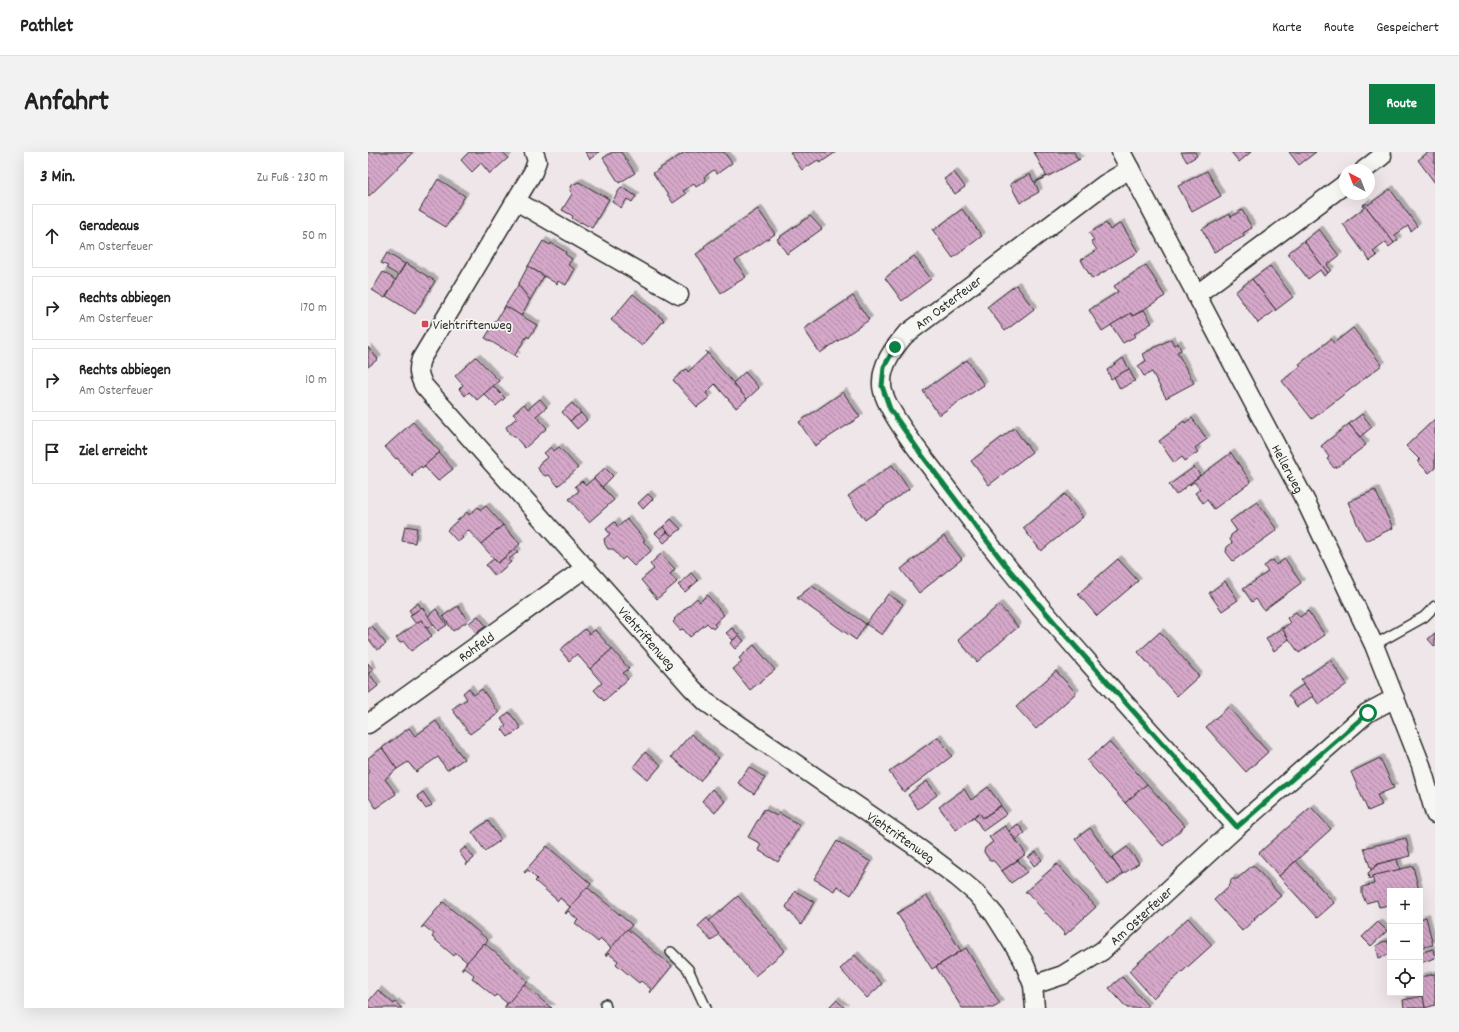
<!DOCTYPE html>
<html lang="de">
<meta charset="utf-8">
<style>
:root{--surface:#fff;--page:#f2f2f2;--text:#222;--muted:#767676;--line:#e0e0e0;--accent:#0b8043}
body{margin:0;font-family:Dekko,sans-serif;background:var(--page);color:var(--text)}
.controls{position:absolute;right:12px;bottom:12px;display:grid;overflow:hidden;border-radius:0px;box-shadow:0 4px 16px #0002}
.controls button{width:36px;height:36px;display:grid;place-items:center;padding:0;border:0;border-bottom:1px solid var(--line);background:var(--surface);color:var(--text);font:20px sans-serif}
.compass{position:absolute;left:971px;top:12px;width:36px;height:36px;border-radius:50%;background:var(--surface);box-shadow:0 4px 16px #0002;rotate:318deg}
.stop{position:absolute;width:12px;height:12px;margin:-9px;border:3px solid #0b8043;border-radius:50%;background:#fff}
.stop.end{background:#0b8043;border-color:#fff;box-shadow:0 1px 4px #0008}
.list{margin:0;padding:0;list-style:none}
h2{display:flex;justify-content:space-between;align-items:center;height:52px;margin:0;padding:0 16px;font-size:17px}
h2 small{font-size:13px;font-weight:400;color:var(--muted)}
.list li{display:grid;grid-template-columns:26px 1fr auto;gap:12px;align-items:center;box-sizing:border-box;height:64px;margin:0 8px 8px;padding:0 8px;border:1px solid var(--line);border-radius:0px}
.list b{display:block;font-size:15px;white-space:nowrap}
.list p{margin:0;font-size:13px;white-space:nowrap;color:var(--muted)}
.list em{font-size:13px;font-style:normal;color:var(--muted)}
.icon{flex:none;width:22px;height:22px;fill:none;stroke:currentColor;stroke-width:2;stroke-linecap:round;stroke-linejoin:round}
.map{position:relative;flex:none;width:1067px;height:856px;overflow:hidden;border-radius:0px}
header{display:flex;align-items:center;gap:24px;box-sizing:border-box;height:56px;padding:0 20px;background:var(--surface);border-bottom:1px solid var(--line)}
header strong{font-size:19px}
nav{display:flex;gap:22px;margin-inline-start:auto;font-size:14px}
.intro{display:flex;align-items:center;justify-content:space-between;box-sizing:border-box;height:96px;padding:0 24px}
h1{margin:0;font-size:28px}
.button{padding:10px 18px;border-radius:0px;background:var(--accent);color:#fff;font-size:14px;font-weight:700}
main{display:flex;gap:24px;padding:0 24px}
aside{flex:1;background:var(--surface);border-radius:0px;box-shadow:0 4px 16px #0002}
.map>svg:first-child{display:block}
</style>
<header>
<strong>Pathlet</strong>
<nav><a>Karte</a><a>Route</a><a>Gespeichert</a></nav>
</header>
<div class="intro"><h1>Anfahrt</h1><a class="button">Route</a></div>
<main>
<aside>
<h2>3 Min.<small>Zu Fuß · 230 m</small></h2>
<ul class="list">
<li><svg class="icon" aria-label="ahead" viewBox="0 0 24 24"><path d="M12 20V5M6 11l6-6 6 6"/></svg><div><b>Geradeaus</b><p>Am Osterfeuer</p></div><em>50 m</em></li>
<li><svg class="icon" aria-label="right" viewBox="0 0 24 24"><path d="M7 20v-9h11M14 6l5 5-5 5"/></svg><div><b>Rechts abbiegen</b><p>Am Osterfeuer</p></div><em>170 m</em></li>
<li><svg class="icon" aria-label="right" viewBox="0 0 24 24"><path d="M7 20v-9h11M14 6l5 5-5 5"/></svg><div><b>Rechts abbiegen</b><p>Am Osterfeuer</p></div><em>10 m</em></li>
<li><svg class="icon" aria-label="arrive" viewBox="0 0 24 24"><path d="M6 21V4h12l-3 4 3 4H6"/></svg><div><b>Ziel erreicht</b></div></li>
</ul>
</aside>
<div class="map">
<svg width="1067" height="856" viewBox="0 0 1067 856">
<defs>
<pattern id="building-back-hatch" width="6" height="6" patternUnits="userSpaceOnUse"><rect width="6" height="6" fill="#d5a7c9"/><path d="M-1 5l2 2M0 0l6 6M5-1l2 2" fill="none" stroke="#ad88a3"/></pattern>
<filter id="shadow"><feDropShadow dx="3.5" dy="-3.5" stdDeviation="0" flood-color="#0004"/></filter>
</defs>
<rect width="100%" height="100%" fill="#efe6ea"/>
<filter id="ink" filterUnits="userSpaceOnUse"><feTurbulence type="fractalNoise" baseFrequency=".025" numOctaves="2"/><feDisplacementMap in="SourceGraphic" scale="8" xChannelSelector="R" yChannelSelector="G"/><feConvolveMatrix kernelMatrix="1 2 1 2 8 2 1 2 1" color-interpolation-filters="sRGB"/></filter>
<g filter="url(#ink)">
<g fill="url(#building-back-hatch)" stroke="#2b2b2b" filter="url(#shadow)">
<polygon points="0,0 43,0 44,2 0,45"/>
<polygon points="101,0 135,0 140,6 122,22 113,11 104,20 93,8"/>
<polygon points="217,0 231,0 222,7"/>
<polygon points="245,0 253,0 267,21 251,31 235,6"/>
<polygon points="317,0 356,0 364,11 349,22 346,18 336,25 338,29 328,35 326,32 315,39 318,42 305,51 285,21"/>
<polygon points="422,0 468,0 452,11 450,8 434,18"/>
<polygon points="666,0 706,0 709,7 712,7 679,25"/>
<polygon points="813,0 827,0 829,4 819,10"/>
<polygon points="863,0 883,0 871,10"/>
<polygon points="921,0 948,0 931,13"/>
<polygon points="1061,0 1067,0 1067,31 1050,8"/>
<polygon points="839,19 853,44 824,60 810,34"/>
<polygon points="586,20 597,35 587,42 576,27"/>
<polygon points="662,22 666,30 679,24 667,31 671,40 652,51 642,32"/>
<polygon points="70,27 97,44 78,75 51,59"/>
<polygon points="211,30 241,47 224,76 213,70 212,71 204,66 205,64 194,58 204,42 202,38 204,33"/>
<polygon points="253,35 268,44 264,50 259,47 253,56 244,50"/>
<polygon points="1022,37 1049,74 1043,79 1040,74 1027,83 1030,88 1026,91 996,52 998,51 1000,53"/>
<polygon points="996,52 1026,91 1021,95 1018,90 1005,100 1009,104 1002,109 975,72 996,56 995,53"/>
<polygon points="390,57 407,82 367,109 378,125 353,141 328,102 337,96 336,94"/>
<polygon points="594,57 614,84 585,106 564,77 566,78"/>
<polygon points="874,58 884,76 875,81 877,84 846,100 834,77 862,62 863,65"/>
<polygon points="442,64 454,77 419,102 409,87"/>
<polygon points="738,71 742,78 753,71 770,100 724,127 713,108 729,98 723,89 726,88 721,81"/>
<polygon points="951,77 971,104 959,113 963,118 960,121 936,89"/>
<polygon points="175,89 182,93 183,91 198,100 197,102 204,107 200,113 207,117 198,133 190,129 189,132 160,114"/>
<polygon points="936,89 960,121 956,124 952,118 940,127 920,101"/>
<polygon points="19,101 37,112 30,123 18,116 20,114 13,111"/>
<polygon points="546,104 563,127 534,149 517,126"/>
<polygon points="38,111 67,129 47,162 18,144"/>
<polygon points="778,113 797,144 765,164 763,161 734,179 721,158 750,140 746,134"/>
<polygon points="160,114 176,124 162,148 150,133"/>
<polygon points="902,114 925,145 908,158 884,127"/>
<polygon points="15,120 28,128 17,146 4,138"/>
<polygon points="884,127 908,158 890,171 867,140"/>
<polygon points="150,133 162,148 153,164 137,154"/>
<polygon points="648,133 666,157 637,179 619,155"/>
<polygon points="265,142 296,168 274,194 243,168"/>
<polygon points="485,144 501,168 452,201 436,177"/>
<polygon points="137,154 169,173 161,186 159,184 147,203 149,205 117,186"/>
<polygon points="776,158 784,171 766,182 768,184 755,191 743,173 763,161 765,164"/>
<polygon points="985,176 1014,213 944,267 914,229 933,214 931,212 963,187 966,191"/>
<polygon points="803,187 806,193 810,191 813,198 809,200 826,231 798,246 784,220 776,224 770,214 778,209 775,202"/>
<polygon points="0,195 10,207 0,215"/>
<polygon points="338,199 379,247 368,256 347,232 338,241 342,245 329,255 305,228 318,217 320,220 339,202"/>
<polygon points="108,205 131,229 109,248 101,240 97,244 91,237 95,233 87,224"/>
<polygon points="755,206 761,217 743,227 739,218"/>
<polygon points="599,208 616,233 571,263 555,239"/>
<polygon points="761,217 767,229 752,237 746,225"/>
<polygon points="377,220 391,236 379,247 365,231"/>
<polygon points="125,234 137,246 128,254 116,242"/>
<polygon points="475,240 492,265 447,294 431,270"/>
<polygon points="172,247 179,255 168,264 179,276 157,296 147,285 142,283 138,275 149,266 145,262 156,252 160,257"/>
<polygon points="204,251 213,261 202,269 194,260"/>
<polygon points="213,261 219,268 209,277 202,269"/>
<polygon points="994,262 1004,275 992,285 981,272"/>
<polygon points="824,266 839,287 827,296 830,300 817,309 814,305 806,311 791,289 809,276 808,275 816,269 817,271"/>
<polygon points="1067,267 1067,316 1061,321 1050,310 1052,308 1038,294"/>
<polygon points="45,270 72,300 54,316 53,314 44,322 45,324 44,325 44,324 29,306 28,307 17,295"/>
<polygon points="981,272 998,293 969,315 966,316 959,307 961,305 953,294"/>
<polygon points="646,276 664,300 621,333 603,309"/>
<polygon points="183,295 186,299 191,295 210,316 190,334 181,323 177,324 172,320 170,316 171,312 180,305 176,301"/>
<polygon points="71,301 85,317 70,329 56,314"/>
<polygon points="863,301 883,330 846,357 839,348 835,351 827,341 832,337 826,330 822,333 821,332"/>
<polygon points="524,313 541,337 497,368 480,344"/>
<polygon points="826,315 832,323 808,343 801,333"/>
<polygon points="237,316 245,324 234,335 226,326"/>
<polygon points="226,326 246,348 221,370 201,347 211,339 207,334 214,329 218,333"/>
<polygon points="1007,338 1025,376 998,389 991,376 980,350"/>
<polygon points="280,342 285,347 275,357 270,351"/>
<polygon points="697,342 715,365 673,399 655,376"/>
<polygon points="889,350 909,378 865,409 858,400 859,395 864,391 862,387 863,383 869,379 862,369"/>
<polygon points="118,354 135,373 113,392 100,378 93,384 95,386 90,390 79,378 99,360 101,363 110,355 113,358"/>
<polygon points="259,367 277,388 275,389 283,399 266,414 257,405 254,408 245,397 240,397 237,392 236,387 242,382 238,377 247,370 250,375"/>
<polygon points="303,367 313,377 304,384 295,375"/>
<polygon points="135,373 152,392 130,411 113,392"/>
<polygon points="37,374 49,376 47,391 34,389"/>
<polygon points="295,375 299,380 292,386 287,381"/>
<polygon points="299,380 304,384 296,391 292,386"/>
<polygon points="576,384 594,407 551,441 533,417"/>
<polygon points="147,397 150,400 140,408 143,410 127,424 118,413 126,407 130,411"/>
<polygon points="293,402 307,417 302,422 309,430 289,447 273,428 286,417 282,412"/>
<polygon points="750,407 770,429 729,464 710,442"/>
<polygon points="917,407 933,431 896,458 888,447 884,450 875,437 900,420 896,414 905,408 908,413"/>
<polygon points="323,421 330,429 317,440 310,433"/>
<polygon points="857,429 870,448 854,459 841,441"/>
<polygon points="444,434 498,472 488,488 429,446"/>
<polygon points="520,442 535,452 514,483 498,472"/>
<polygon points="339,443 356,463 346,472 348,474 345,477 339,471 322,485 315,477 312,478 305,470 307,468 306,467 329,446 332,450"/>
<polygon points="50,451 53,456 44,462 41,458"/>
<polygon points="631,453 650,475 609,510 590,488"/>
<polygon points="90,454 100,469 85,479 75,464"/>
<polygon points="54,455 66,472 59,476 53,468 48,472 42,464"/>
<polygon points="68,457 79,473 70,479 60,464"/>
<polygon points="940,459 957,483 931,501 914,477 922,471 919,466 928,460 932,465"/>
<polygon points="110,464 118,474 108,481 101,471"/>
<polygon points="53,468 64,484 43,499 35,489 32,491 28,486"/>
<polygon points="4,474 18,492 9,498 0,486 0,477"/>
<polygon points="915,475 916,477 914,477 921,487 906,499 898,487"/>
<polygon points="364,476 371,483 365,488 358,481"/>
<polygon points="217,477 221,482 227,478 244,497 222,517 209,502 201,509 192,498"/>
<polygon points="792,480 831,524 809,544 770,500"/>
<polygon points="1067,481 1067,495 1060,487"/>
<polygon points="371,483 376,489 367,497 362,491"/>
<polygon points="386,493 407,518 382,538 365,517 374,510 371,506"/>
<polygon points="244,497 261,517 255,521 260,527 236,549 226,538 234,531 222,517"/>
<polygon points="962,508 979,532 951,553 933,528"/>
<polygon points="0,511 5,518 1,521 10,534 0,542"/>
<polygon points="688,519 708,541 668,577 648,555"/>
<polygon points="936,532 945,544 929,555 920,543"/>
<polygon points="101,536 106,543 114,537 131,561 102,582 84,557 99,547 95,541"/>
<polygon points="860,555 900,600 878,620 838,575"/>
<polygon points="141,560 153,576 140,585 134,577 138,574 133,567"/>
<polygon points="68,569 96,607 79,618 70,605 48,620 40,610 29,617 14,596 41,576 47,584"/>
<polygon points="323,582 351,606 332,629 303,605"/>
<polygon points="570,585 584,604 536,640 521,620"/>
<polygon points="741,590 779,632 757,651 719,609"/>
<polygon points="14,596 29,617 17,627 28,642 8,656 0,644 0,606"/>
<polygon points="277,600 293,613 280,628 265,615"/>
<polygon points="1012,606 1026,636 1009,643 1014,653 1000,659 983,620"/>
<polygon points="381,615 397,626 386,642 370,631"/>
<polygon points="559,629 569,643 550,657 540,643"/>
<polygon points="779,632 817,674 795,694 757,651"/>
<polygon points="620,635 633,653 615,666 611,661 588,678 571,655 596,637 603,648"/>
<polygon points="344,637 357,649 347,661 334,649"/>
<polygon points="55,640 64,653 58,657 49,644"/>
<polygon points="633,654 639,662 615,679 606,665 611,661 615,666"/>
<polygon points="943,655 963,677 911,724 891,701"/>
<polygon points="396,657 409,664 411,661 432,673 410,710 390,698 393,692 380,685"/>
<polygon points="120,669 133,688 117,699 104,680"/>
<polygon points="650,672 657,681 648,688 641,679"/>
<polygon points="637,674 658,702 634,719 626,709 622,709 616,700 617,696 625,690 621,685"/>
<polygon points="722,676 755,722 740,733 707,687"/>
<polygon points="1038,686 1042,704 1010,712 1003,718 996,696"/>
<polygon points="469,689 503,710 483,743 469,734 466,739 446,727"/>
<polygon points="179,694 223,732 200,758 202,755 192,746 190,749 167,729 169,727 160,718 157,721 156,720"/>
<polygon points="98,695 106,706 98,713 97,712 99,711 91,700"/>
<polygon points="759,695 771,711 755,722 744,706"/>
<polygon points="668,700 674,708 666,714 660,705"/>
<polygon points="1029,707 1032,718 1004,724 1004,726 1001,727 1000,721 1010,712"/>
<polygon points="650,708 659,720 643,731 634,719"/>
<polygon points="928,709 966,751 949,766 911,724"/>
<polygon points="689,712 728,755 696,784 697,782 678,761 676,761 677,760 659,740 657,740"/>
<polygon points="885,713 913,744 886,766 887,767 874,779 846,748 862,733 863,727 869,727"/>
<polygon points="1045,714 1051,739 1022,739 1022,753 1011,755 1009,748 998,751 994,742 994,735 1006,732 1004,724"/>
<polygon points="219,735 264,773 241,799 243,796 233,787 230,790 207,771 210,768 200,759 198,762 197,761"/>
<polygon points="427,739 446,750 433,773 418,755"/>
<polygon points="370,744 417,799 387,824 340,770"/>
<polygon points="559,744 593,799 564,817 529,761"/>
<polygon points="75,750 120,788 117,792 116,791 97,813 99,810 88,801 86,804 64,785 66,782 56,774 53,776"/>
<polygon points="1058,765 1065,793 1052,796 1052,767"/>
<polygon points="339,766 351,782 343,789 330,774"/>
<polygon points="820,766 844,793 785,846 761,819"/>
<polygon points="1010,770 1019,779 1003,794 994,785"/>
<polygon points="259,777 304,814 282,841 281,840 283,837 273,829 271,831 248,812 250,809 240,801 238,804 237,803"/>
<polygon points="1020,789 1022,802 1011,806 1008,794 1014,790"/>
<polygon points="116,791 160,829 137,855 139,851 129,843 127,845 104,826 106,823 96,815 94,818 93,817"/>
<polygon points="598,796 632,852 625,856 594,856 568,815"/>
<polygon points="1065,797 1067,806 1052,811 1052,801"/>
<polygon points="487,803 514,832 499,846 472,817"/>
<polygon points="1067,822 1067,853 1057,856 1052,832 1052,825"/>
<polygon points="754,825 780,854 777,856 759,856 741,836"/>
<polygon points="156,832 178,852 184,856 136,856"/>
<polygon points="10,838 26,852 27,850 34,856 0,856 0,850"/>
<polygon points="1055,844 1057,856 1036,856 1035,848"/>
<polygon points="468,848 477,856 460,856"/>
</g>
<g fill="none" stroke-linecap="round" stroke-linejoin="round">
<g stroke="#2b2b2b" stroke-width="12">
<g id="lane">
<polyline points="1006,493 1056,465 1067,454"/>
<polyline points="303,800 320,817 338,856"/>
<polyline points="237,852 238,856"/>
</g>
</g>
<g stroke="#2b2b2b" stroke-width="21">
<g id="street">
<path id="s1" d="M166 0 169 9 165 20 53 207C49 218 51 224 56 234L324 536 338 550 553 698 589 725 608 741 626 762 655 808 665 833 667 856"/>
<path id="s2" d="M753 0 939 352 1006 493 1053 613 1067 662"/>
<path d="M762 17 737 32 537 183C525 197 513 213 514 233 514 253 552 301 565 318 589 350 613 382 638 413 711 504 792 589 869 675"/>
<polyline points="996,18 1014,4"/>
<polyline points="148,49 311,143"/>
<polyline points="828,143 977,32"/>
<path id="s3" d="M0 572 217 416"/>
<path id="s4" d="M665 833 695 823 734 799 869 675 975 582 999 561 1027 546"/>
</g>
</g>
<use href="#lane" stroke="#f6f6f2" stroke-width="9"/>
<use href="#street" stroke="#f6f6f2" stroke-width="18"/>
</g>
</g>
<g fill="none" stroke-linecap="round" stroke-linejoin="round" filter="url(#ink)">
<polyline stroke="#0b8043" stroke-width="5" points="527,195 516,215 514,234 522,257 553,302 638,414 699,485 869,675 1000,561"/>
</g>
<rect fill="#d1495b" stroke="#f6f6f2" stroke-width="1.5" x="53" y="168" width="8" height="8" rx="2"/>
<g text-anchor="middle" stroke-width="3.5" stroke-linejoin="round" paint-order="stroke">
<g font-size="14" fill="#2b2b2b" stroke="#f6f6f2">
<text transform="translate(580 150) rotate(-37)" y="5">Am Osterfeuer</text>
<text dy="5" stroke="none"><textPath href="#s2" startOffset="358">Hellerweg</textPath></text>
<text dy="5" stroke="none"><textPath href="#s1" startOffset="604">Viehtriftenweg</textPath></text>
<text dy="5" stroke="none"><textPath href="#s3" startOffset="133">Rohfeld</textPath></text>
<text dy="5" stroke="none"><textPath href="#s1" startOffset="928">Viehtriftenweg</textPath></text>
<text dy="5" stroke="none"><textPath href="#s4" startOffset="130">Am Osterfeuer</textPath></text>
</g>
<g font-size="14" fill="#2b2b2b" stroke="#f6f6f2" text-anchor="start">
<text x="65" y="177">Viehtriftenweg</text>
</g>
</g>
</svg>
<div class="controls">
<button>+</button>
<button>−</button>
<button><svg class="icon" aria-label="locate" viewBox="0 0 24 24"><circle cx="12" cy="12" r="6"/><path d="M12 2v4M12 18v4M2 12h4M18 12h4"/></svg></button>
</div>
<svg class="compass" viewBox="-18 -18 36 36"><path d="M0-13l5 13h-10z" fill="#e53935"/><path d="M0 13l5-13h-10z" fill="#767676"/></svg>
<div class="stop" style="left:1000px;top:561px"></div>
<div class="stop end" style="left:527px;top:195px"></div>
</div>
</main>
